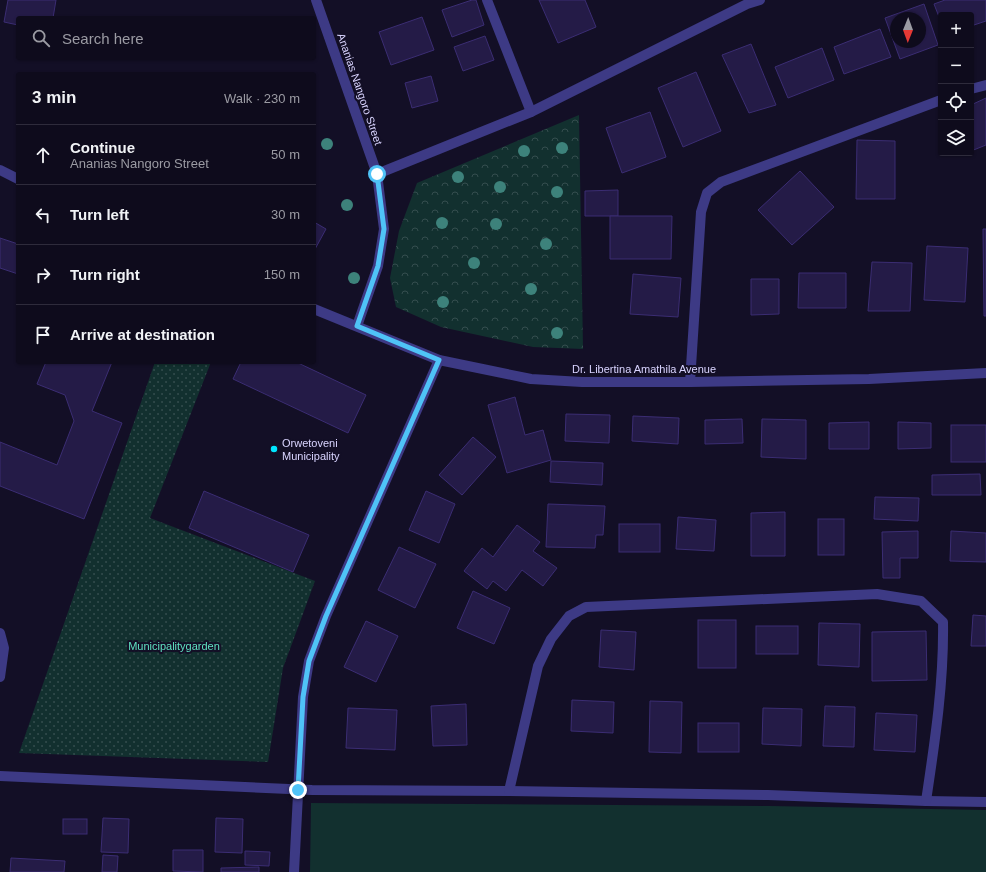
<!DOCTYPE html>
<meta charset="utf-8">
<style>
:root{--surface:#0e0b1c;--page:#171425;--text:#f1f3f6;--muted:#9b9ba3;--line:#2e2b3b}
body{margin:0;font-family:Arial,sans-serif;background:var(--page);color:var(--text)}
.controls{position:absolute;right:12px;top:12px;display:grid;overflow:hidden;border-radius:4px;box-shadow:0 1px 3px #0004}
.controls button{width:36px;height:36px;display:grid;place-items:center;padding:0;border:0;border-bottom:1px solid var(--line);background:var(--surface);color:var(--text);font:20px sans-serif}
.compass{position:absolute;left:890px;top:12px;width:36px;height:36px;border-radius:50%;background:var(--surface);box-shadow:0 1px 3px #0004;rotate:181deg}
.stop{position:absolute;width:12px;height:12px;margin:-9px;border:3px solid #4fc3f7;border-radius:50%;background:#fff}
.stop.end{background:#4fc3f7;border-color:#fff;box-shadow:0 1px 4px #0008}
.list{margin:0;padding:0;list-style:none}
h2{display:flex;justify-content:space-between;align-items:center;height:52px;margin:0;padding:0 16px;font-size:17px}
h2 small{font-size:13px;font-weight:400;color:var(--muted)}
.list li{display:grid;grid-template-columns:26px 1fr auto;gap:12px;align-items:center;box-sizing:border-box;height:60px;padding:0 16px;border-top:1px solid var(--line)}
.list b{display:block;font-size:15px;white-space:nowrap}
.list p{margin:0;font-size:13px;white-space:nowrap;color:var(--muted)}
.list em{font-size:13px;font-style:normal;color:var(--muted)}
.icon{flex:none;width:22px;height:22px;fill:none;stroke:currentColor;stroke-width:2;stroke-linecap:round;stroke-linejoin:round}
.map{position:relative;flex:none;width:986px;height:872px;overflow:hidden}
.search{position:absolute;background:var(--surface);box-shadow:0 1px 3px #0004;left:16px;top:16px;width:300px;height:44px;display:flex;align-items:center;gap:10px;box-sizing:border-box;padding:0 14px;border-radius:4px;color:var(--muted);font-size:15px}
.panel{position:absolute;background:var(--surface);box-shadow:0 1px 3px #0004;left:16px;top:72px;width:300px;height:292px;border-radius:4px}
.map>svg:first-child{display:block}
</style>
<div class="map">
<svg width="986" height="872" viewBox="0 0 986 872">
<defs>
<pattern id="grass-dots" width="8" height="8" patternUnits="userSpaceOnUse"><rect width="8" height="8" fill="#12302f"/><path d="M2 2h.1M6 6h.1" fill="none" stroke="#344d4e" stroke-width="1.8" stroke-linecap="round"/></pattern>
<pattern id="forest-crowns" width="20" height="18" patternUnits="userSpaceOnUse"><rect width="20" height="18" fill="#12302f"/><path d="M2 6a3 3 0 1 1 6 0M12 15a3 3 0 1 1 6 0" fill="none" stroke="#344d4e"/></pattern>
</defs>
<rect width="100%" height="100%" fill="#130f26"/>
<polygon fill="url(#grass-dots)" points="155,362 211,362 150,518 315,581 283,668 268,762 19,753"/>
<polygon fill="url(#forest-crowns)" points="579,115 583,349 533,347 441,327 396,307 390,278 399,231 417,183"/>
<polygon fill="#12302f" points="311,803 770,806 986,810 986,872 310,872"/>
<g fill="#241b47" stroke="#3b2d73" fill-rule="evenodd">
<polygon points="8,0 56,0 53,18 18,18 18,25 4,22"/>
<polygon points="472,0 476,0 484,25 452,37 442,10"/>
<polygon points="539,0 585,0 596,27 558,43"/>
<polygon points="945,0 986,0 986,21 971,26 971,15 941,15 941,22 934,4"/>
<path d="M924 4 938 45 900 59 885 18ZM896 18H920V42H896Z"/>
<polygon points="422,17 434,50 391,65 379,32"/>
<polygon points="880,29 891,57 844,74 834,47"/>
<polygon points="485,36 494,60 463,71 454,47"/>
<polygon points="751,44 776,105 749,113 722,55"/>
<polygon points="822,48 834,80 788,98 775,67"/>
<polygon points="696,72 721,131 683,147 658,88"/>
<polygon points="431,76 438,101 412,108 405,83"/>
<polygon points="986,98 986,145 971,151 971,105"/>
<polygon points="650,112 666,157 622,173 606,128"/>
<polygon points="857,140 895,141 895,199 856,199"/>
<polygon points="800,171 834,207 792,245 758,210"/>
<polygon points="618,190 618,216 585,216 585,191"/>
<polygon points="610,216 672,216 671,259 610,259"/>
<polygon points="314,222 326,229 314,251"/>
<polygon points="983,229 986,229 986,316 984,316"/>
<polygon points="0,238 18,244 18,274 0,268"/>
<polygon points="927,246 968,248 965,302 924,300"/>
<polygon points="872,262 912,263 910,311 868,311"/>
<polygon points="799,273 846,273 846,308 798,308"/>
<polygon points="633,274 681,278 678,317 630,314"/>
<polygon points="751,279 779,279 779,314 751,315"/>
<polygon points="46,362 112,362 92,411 122,423 84,519 0,486 0,442 57,465 74,421 65,395 37,384"/>
<polygon points="241,362 296,362 366,395 348,433 233,379"/>
<polygon points="515,397 525,435 543,430 551,460 507,473 488,405"/>
<polygon points="566,414 610,415 609,443 565,441"/>
<polygon points="633,416 679,418 678,444 632,441"/>
<polygon points="742,419 743,443 705,444 705,420"/>
<polygon points="762,419 806,420 806,459 761,457"/>
<polygon points="869,422 869,449 829,449 829,423"/>
<polygon points="898,422 931,423 931,448 898,449"/>
<rect x="951" y="425" width="35" height="37"/>
<polygon points="473,437 496,457 462,495 439,475"/>
<polygon points="551,461 603,463 602,485 550,482"/>
<polygon points="980,474 981,495 932,495 932,475"/>
<polygon points="204,491 309,535 293,572 189,528"/>
<polygon points="426,491 455,504 439,543 409,530"/>
<polygon points="875,497 919,498 918,521 874,519"/>
<polygon points="548,504 605,506 603,535 596,535 595,548 546,547"/>
<polygon points="785,512 785,556 751,556 751,513"/>
<polygon points="678,517 716,520 714,551 676,549"/>
<rect x="818" y="519" width="26" height="36"/>
<rect x="619" y="524" width="41" height="28"/>
<polygon points="517,525 540,542 533,551 557,568 543,586 522,570 506,591 493,581 487,589 464,571 482,548 493,557"/>
<polygon points="918,531 918,558 900,558 900,578 883,578 882,532"/>
<polygon points="951,531 986,533 986,562 950,561"/>
<polygon points="399,547 436,564 415,608 378,590"/>
<polygon points="473,591 510,608 494,644 457,628"/>
<polygon points="973,615 986,616 986,646 971,646"/>
<rect x="698" y="620" width="38" height="48"/>
<polygon points="366,621 398,636 376,682 344,667"/>
<polygon points="819,623 860,624 859,667 818,665"/>
<rect x="756" y="626" width="42" height="28"/>
<polygon points="601,630 636,632 634,670 599,667"/>
<polygon points="926,631 927,680 872,681 872,632"/>
<polygon points="572,700 614,702 613,733 571,731"/>
<polygon points="650,701 682,702 681,753 649,752"/>
<polygon points="466,704 467,745 433,746 431,706"/>
<polygon points="825,706 855,707 854,747 823,746"/>
<polygon points="348,708 397,710 395,750 346,748"/>
<polygon points="763,708 802,709 801,746 762,744"/>
<polygon points="876,713 917,715 915,752 874,750"/>
<rect x="698" y="723" width="41" height="29"/>
<polygon points="103,818 129,819 128,853 101,852"/>
<polygon points="216,818 243,819 242,853 215,852"/>
<rect x="63" y="819" width="24" height="15"/>
<polygon points="173,850 203,850 203,872 173,871"/>
<polygon points="245,851 270,852 269,866 245,865"/>
<polygon points="103,855 118,856 117,872 102,872"/>
<polygon points="11,858 65,861 64,872 10,872"/>
<polygon points="259,867 259,872 221,872 221,868"/>
</g>
<g fill="none" stroke-linecap="round" stroke-linejoin="round">
<g stroke="#3d3a85" stroke-width="10">
<polyline points="971,89 986,85"/>
<polyline points="690,382 701,212 707,193 721,182 941,100"/>
</g>
<g stroke="#3d3a85" stroke-width="10">
<polyline points="316,0 377,174 384,229 378,266 357,326"/>
<polyline points="487,0 531,112"/>
<polyline points="377,174 531,112 747,4 760,0"/>
<polyline points="0,633 4,648 0,677"/>
<polyline points="0,776 312,790 509,791 768,795 926,801 986,802"/>
<path d="M509 791 538 666 551 639 569 616 586 607 877 594 921 601 943 622C944 682 935 741 926 801"/>
<polyline points="294,872 303,697 309,661 326,616 439,360"/>
</g>
<g stroke="#3d3a85" stroke-width="10">
<polyline points="0,170 18,179"/>
<polyline points="314,309 439,360 531,379 582,382 690,382 869,379 986,373"/>
</g>
</g>
<g fill="#3d827b">
<circle cx="327" cy="144" r="6"/>
<circle cx="562" cy="148" r="6"/>
<circle cx="524" cy="151" r="6"/>
<circle cx="458" cy="177" r="6"/>
<circle cx="500" cy="187" r="6"/>
<circle cx="557" cy="192" r="6"/>
<circle cx="347" cy="205" r="6"/>
<circle cx="442" cy="223" r="6"/>
<circle cx="496" cy="224" r="6"/>
<circle cx="546" cy="244" r="6"/>
<circle cx="474" cy="263" r="6"/>
<circle cx="354" cy="278" r="6"/>
<circle cx="531" cy="289" r="6"/>
<circle cx="443" cy="302" r="6"/>
<circle cx="557" cy="333" r="6"/>
</g>
<g fill="none" stroke-linecap="round" stroke-linejoin="round">
<polyline stroke="#4fc3f7" stroke-width="5" points="298,790 303,697 309,661 326,616 439,360 357,326 378,266 384,229 377,174"/>
</g>
<circle fill="#00e5ff" stroke="#130f26" stroke-width="1.5" cx="274" cy="449" r="4"/>
<g text-anchor="middle" stroke-width="4" stroke-linejoin="round" paint-order="stroke">
<g font-size="11" fill="#d9d4ff" stroke="#130f26">
<text transform="translate(360 89) rotate(71)" y="4">Ananias Nangoro Street</text>
<text x="644" y="373">Dr. Libertina Amathila Avenue</text>
</g>
<g font-size="11" fill="#d9d4ff" stroke="#130f26" text-anchor="start">
<text x="282" y="447">Orwetoveni<tspan x="282" dy="13">Municipality</tspan></text>
</g>
<g font-size="11" fill="#5fe0c0" stroke="#130f26">
<text x="174" y="650">Municipalitygarden</text>
</g>
</g>
</svg>
<div class="controls">
<button>+</button>
<button>−</button>
<button><svg class="icon" aria-label="locate" viewBox="0 0 24 24"><circle cx="12" cy="12" r="6"/><path d="M12 2v4M12 18v4M2 12h4M18 12h4"/></svg></button>
<button><svg class="icon" aria-label="layers" viewBox="0 0 24 24"><path d="M12 4l9 5-9 5-9-5zM3 14l9 5 9-5"/></svg></button>
</div>
<svg class="compass" viewBox="-18 -18 36 36"><path d="M0-13l5 13h-10z" fill="#e53935"/><path d="M0 13l5-13h-10z" fill="#9b9ba3"/></svg>
<div class="stop" style="left:377px;top:174px"></div>
<div class="stop end" style="left:298px;top:790px"></div>
<div class="search"><svg class="icon" aria-label="search" viewBox="0 0 24 24"><circle cx="10" cy="10" r="6"/><path d="M15 15l6 6"/></svg>Search here</div>
<section class="panel">
<h2>3 min<small>Walk · 230 m</small></h2>
<ul class="list">
<li><svg class="icon" aria-label="ahead" viewBox="0 0 24 24"><path d="M12 20V5M6 11l6-6 6 6"/></svg><div><b>Continue</b><p>Ananias Nangoro Street</p></div><em>50 m</em></li>
<li><svg class="icon" aria-label="left" viewBox="0 0 24 24"><path d="M17 20v-9H6M10 6l-5 5 5 5"/></svg><div><b>Turn left</b></div><em>30 m</em></li>
<li><svg class="icon" aria-label="right" viewBox="0 0 24 24"><path d="M7 20v-9h11M14 6l5 5-5 5"/></svg><div><b>Turn right</b></div><em>150 m</em></li>
<li><svg class="icon" aria-label="arrive" viewBox="0 0 24 24"><path d="M6 21V4h12l-3 4 3 4H6"/></svg><div><b>Arrive at destination</b></div></li>
</ul>
</section>
</div>
